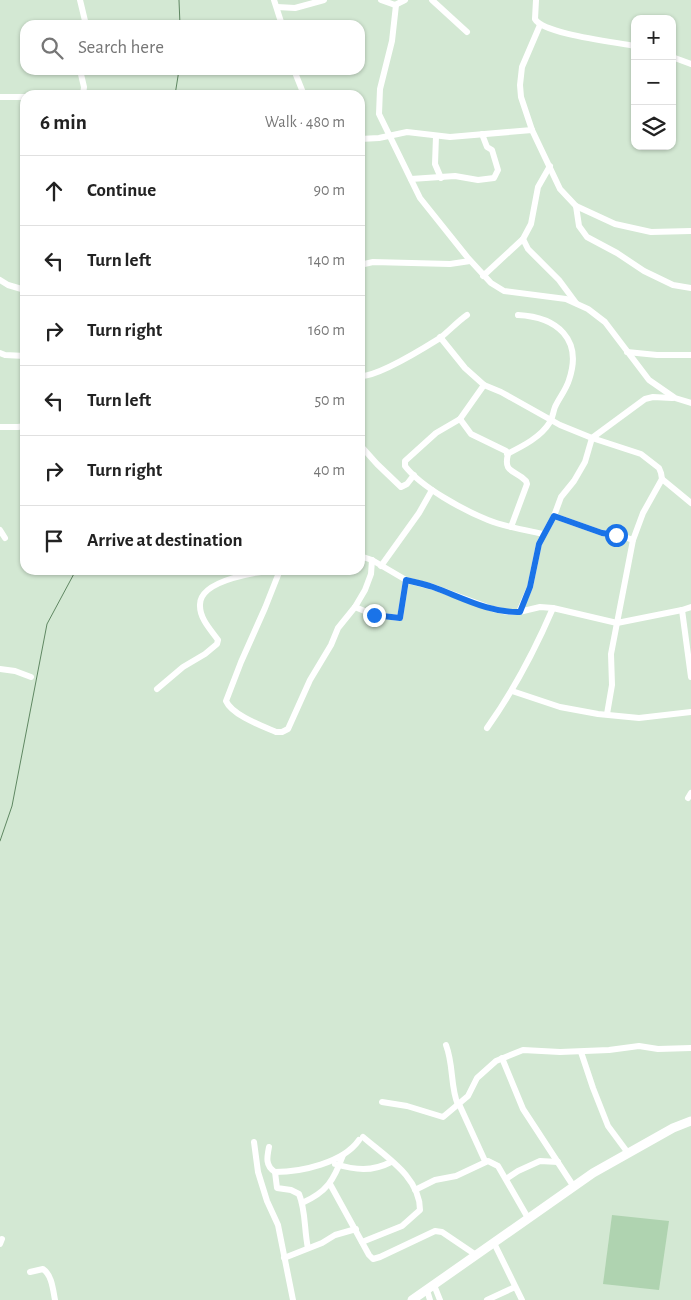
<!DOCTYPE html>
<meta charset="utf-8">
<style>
:root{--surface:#fff;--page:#f6f6f6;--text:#222;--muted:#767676;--line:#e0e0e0}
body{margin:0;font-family:"Alegreya Sans",sans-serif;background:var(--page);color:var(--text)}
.controls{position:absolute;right:15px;top:15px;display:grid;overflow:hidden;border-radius:10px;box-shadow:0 1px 4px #0004}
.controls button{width:45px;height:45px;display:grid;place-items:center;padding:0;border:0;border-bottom:1px solid var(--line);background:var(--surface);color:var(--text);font:25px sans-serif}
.stop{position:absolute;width:15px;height:15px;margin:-11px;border:4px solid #1a73e8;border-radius:50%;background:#fff}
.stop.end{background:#1a73e8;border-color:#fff;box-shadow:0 1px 5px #0008}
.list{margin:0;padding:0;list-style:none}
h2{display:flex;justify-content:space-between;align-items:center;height:65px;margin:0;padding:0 20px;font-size:21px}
h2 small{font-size:16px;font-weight:400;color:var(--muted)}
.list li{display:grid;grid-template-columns:32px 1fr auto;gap:15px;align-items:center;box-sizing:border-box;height:70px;padding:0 20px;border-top:1px solid var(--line)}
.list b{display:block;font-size:19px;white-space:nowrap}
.list em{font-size:16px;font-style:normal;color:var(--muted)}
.icon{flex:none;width:28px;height:28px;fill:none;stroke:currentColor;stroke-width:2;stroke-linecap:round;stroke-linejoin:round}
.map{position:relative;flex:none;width:691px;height:1300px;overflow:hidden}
.search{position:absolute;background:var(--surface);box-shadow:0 1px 4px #0004;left:20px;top:20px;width:345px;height:55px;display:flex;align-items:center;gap:12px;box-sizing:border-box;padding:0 18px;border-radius:15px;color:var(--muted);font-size:19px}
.panel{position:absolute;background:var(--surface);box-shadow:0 1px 4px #0004;left:20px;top:90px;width:345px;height:485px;border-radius:15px}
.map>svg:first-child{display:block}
</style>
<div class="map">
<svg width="691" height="1300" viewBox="0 0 691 1300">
<rect width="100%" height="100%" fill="#d3e8d3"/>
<polygon fill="#afd3b0" points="612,1215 669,1221 659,1290 603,1284"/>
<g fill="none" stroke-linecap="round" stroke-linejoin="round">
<g stroke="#5f8762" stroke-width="1">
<polyline points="179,0 180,25"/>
<polyline points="175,95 179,70"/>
<polyline points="0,841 12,806 47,624 76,570"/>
</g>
<g stroke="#fff" stroke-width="6">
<polyline points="80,0 86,25"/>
<polyline points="274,0 282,25"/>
<polyline points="381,0 395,5 405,0"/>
<polyline points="432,0 467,32"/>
<path d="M536 0 535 19C543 34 615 42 635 46"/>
<polyline points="396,5 392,41 380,89 379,114 420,198 468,258 491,283 504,291 566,299 588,309 605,322 649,380 675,398 691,403"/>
<polyline points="277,7 295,8 324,0"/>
<polyline points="540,25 522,67 520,85 521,97 532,130 560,189 576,206 615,224 651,232 691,231"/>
<polyline points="672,57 691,64"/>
<polyline points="80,70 84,87 83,95"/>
<polyline points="294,70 304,95"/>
<polyline points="0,97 25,97"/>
<polyline points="436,136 435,164 441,178"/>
<polyline points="360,139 379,138 407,132 450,137 532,130"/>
<polyline points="411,179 455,176 478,180 494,178 498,170 492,150 487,147 482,134"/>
<polyline points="576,206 579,226 587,237 617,253 644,271 673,285 691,288"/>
<polyline points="523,239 528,249 559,280 576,303"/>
<polyline points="360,265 373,262 450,264 470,261"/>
<polyline points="483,276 523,239 531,224 538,187 550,166"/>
<polyline points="0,280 8,285 25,290"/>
<polyline points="440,337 465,368 484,385 501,392 560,425 592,438 641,454 659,468 661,473 662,479 643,513 633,540 611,654 612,685 607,714"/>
<polyline points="627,352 657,355 691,355"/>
<polyline points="0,353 5,355 25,356"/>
<path d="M360 376C378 377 424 348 440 338 449 331 457 322 467 315"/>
<path d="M484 385 460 419 436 433 405 461V466C421 487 463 510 488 520 505 527 525 530 544 534"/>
<path d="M460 419 471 434 506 451 508 454C503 474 515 469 526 481L527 484 511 527"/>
<polyline points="0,427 18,427 25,426"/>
<polyline points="360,445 377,464 401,487 407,484 414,475"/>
<path d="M507 454C523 446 541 437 550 422 553 417 553 412 555 407 559 398 566 390 569 380 583 339 557 317 518 315"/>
<polyline points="662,479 691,503"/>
<polyline points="554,516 602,533 619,535 633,540"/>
<polyline points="0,530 5,538"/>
<polyline points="360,556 372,560 406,580 433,587 493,609 508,612 519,612 540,607 553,608 617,623 682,610 691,607"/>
<polyline points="381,566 419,513 432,490"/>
<path d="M280 570 265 608 241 662 226 701C232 715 262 726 276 732H282L288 729 310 680 331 645 338 628 355 607 365 590 371 574 372 560"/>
<polyline points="355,607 374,615 400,618 406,580"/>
<polyline points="682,610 691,677"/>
<polyline points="519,612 530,587 539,544 554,516 561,497 574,481 585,462 592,438 645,399 653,397 672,398"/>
<polyline points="0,669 15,671 31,677"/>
<path d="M157 689 183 667 205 654 217 644 218 640C211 630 200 619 200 606 198 579 262 571 280 570"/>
<polyline points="512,691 560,707 598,714 639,718 691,712"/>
<path d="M487 728C514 690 535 650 553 608"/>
<polyline points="688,798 691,793"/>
<path d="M446 1045C454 1066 450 1086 458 1105"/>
<polyline points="581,1052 593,1088 608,1126 628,1153"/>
<polyline points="502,1058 523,1109 574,1187"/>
<polyline points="382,1102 407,1106 443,1117 468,1096 477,1078 496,1061 523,1050 560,1052 609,1050 639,1046 658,1049 691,1048"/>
<polyline points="459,1104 485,1161"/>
<polyline points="254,1142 258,1172 267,1201 278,1225 293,1300"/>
<path d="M269 1147C267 1157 265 1166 275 1172 301 1172 343 1163 359 1140"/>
<path d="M335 1164C355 1170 372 1172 391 1162"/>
<path d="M275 1172 277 1188 291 1190 299 1194C306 1211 304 1230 308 1248"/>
<polyline points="506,1179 518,1171 540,1161 558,1162"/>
<polyline points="330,1184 369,1255 373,1259 380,1257 435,1231 442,1232 476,1255"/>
<polyline points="415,1190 435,1180 456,1176 488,1161 498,1166 528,1218"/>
<path d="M302 1203C327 1192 334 1180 343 1155"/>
<path d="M362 1242 402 1226 420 1210C420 1177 386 1157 363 1137"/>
<polyline points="494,1243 522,1300"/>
<polyline points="0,1244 2,1239"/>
<polyline points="284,1258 322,1243 335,1235 356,1229"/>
<path d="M30 1272 43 1269C52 1275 53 1290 55 1300"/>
<polyline points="434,1285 440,1300"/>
<polyline points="427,1290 430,1300"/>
<polyline points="487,1300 515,1287"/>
</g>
<polyline stroke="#fff" stroke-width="9" points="412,1300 593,1173 673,1128 691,1121"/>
</g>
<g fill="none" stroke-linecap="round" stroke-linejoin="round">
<path stroke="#1a73e8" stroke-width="6" d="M374 615 400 618 406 580C415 582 424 584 433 587 461 597 489 613 520 612L530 587 539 544 554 516 602 533 616 535"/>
</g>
</svg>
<div class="controls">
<button>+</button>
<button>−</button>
<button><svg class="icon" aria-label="layers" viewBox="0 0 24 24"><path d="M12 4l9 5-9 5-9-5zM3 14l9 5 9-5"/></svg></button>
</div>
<div class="stop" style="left:616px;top:535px"></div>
<div class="stop end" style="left:374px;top:615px"></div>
<div class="search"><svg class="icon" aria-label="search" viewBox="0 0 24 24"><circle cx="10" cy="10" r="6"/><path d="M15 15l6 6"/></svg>Search here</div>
<section class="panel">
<h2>6 min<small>Walk · 480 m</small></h2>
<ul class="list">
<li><svg class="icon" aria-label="ahead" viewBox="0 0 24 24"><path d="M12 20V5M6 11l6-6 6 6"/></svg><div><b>Continue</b></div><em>90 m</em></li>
<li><svg class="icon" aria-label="left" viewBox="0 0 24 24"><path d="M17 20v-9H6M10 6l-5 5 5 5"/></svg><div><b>Turn left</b></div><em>140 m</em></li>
<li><svg class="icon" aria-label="right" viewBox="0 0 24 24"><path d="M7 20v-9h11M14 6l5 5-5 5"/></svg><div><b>Turn right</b></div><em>160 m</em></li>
<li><svg class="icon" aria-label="left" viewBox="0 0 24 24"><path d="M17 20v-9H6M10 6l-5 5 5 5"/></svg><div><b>Turn left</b></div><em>50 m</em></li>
<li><svg class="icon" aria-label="right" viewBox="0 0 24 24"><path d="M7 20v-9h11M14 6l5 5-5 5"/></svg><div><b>Turn right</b></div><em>40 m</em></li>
<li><svg class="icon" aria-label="arrive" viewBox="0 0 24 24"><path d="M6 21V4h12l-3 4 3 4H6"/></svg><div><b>Arrive at destination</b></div></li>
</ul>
</section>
</div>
